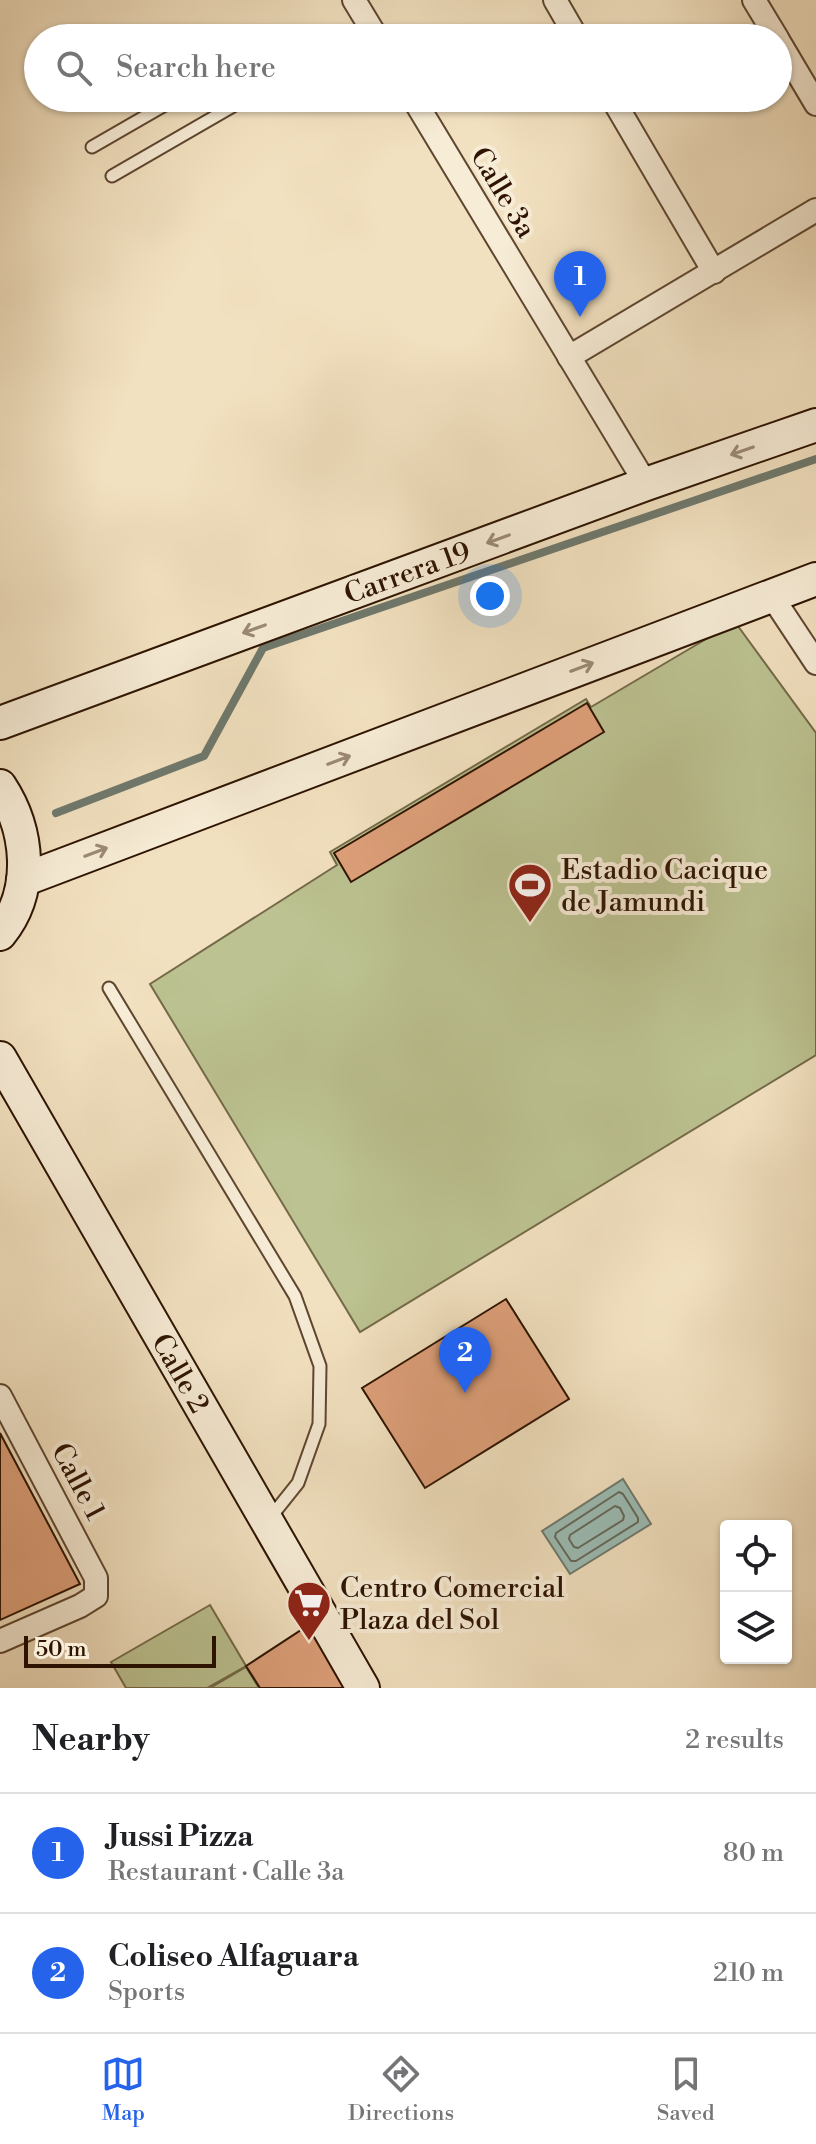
<!DOCTYPE html>
<meta charset="utf-8">
<style>
:root{--surface:#fff;--page:#f2f2f2;--text:#202124;--muted:#757577;--line:#e0e0e0;--accent:#2563eb}
body{margin:0;font-family:"Libre Bodoni",serif;background:var(--page);color:var(--text)}
.controls{position:absolute;right:24px;bottom:24px;display:grid;overflow:hidden;border-radius:8px;box-shadow:0 2px 6px #0004}
.controls button{width:72px;height:72px;display:grid;place-items:center;padding:0;border:0;border-bottom:2px solid var(--line);background:var(--surface);color:var(--text);font:40px sans-serif}
.scale{position:absolute;left:24px;bottom:20px;width:192px;box-sizing:border-box;padding-left:8px;border:4px solid #2d1300;border-top:0;font-size:22px;line-height:28px;white-space:nowrap;color:#2d1300;-webkit-text-stroke:6px #f7ecd6;paint-order:stroke}
.you{position:absolute;left:490px;top:596px;width:28px;height:28px;margin:-20px;border:6px solid #fff;border-radius:50%;background:#1a73e8;box-shadow:0 0 0 12px #1a73e833}
.badge{display:grid;place-items:center;width:52px;height:52px;border-radius:50%;background:var(--accent);color:#fff;font-size:26px;font-weight:700}
.pin{position:absolute;translate:-50% -66px;filter:drop-shadow(0 2px 4px #0008)}
.pin::after{content:'';position:absolute;top:42px;width:28px;height:24px;background:inherit;clip-path:polygon(0 0,100% 0,50% 100%)}
.list{margin:0;padding:0;list-style:none}
h2{display:flex;justify-content:space-between;align-items:center;height:104px;margin:0;padding:0 32px;font-size:34px}
h2 small{font-size:26px;font-weight:400;color:var(--muted)}
.list li{display:grid;grid-template-columns:52px 1fr auto;gap:24px;align-items:center;box-sizing:border-box;height:120px;padding:0 32px;border-top:2px solid var(--line)}
.list b{display:block;font-size:30px;white-space:nowrap}
.list p{margin:0;font-size:26px;white-space:nowrap;color:var(--muted)}
.list em{font-size:26px;font-style:normal;color:var(--muted)}
.icon{flex:none;width:44px;height:44px;fill:none;stroke:currentColor;stroke-width:2;stroke-linecap:round;stroke-linejoin:round}
.map{position:relative;flex:none;width:816px;height:1688px;overflow:hidden}
.search{position:absolute;background:var(--surface);box-shadow:0 2px 6px #0004;left:24px;right:24px;top:24px;height:88px;display:flex;align-items:center;gap:20px;box-sizing:border-box;padding:0 28px;border-radius:44px;color:var(--muted);font-size:30px}
.sheet{height:344px;background:var(--surface)}
nav{display:flex;justify-content:space-around;align-items:center;box-sizing:border-box;height:112px;border-top:2px solid var(--line);background:var(--surface);font-size:22px;color:var(--muted)}
nav a{display:grid;justify-items:center;gap:4px}
nav .on{color:var(--accent)}
.map>svg:first-child{display:block}
</style>
<div class="map">
<svg width="816" height="1688" viewBox="0 0 816 1688">
<rect width="100%" height="100%" fill="#f2e1c0"/>
<filter id="stains"><feTurbulence type="fractalNoise" baseFrequency=".0025" numOctaves="4"/><feColorMatrix values="0 0 0 0 .2 0 0 0 0 .09 0 0 0 0 .02 0 0 0 .5 -.17"/></filter>
<radialGradient id="worn" r=".72"><stop offset=".6" stop-color="#630" stop-opacity="0"/><stop offset="1" stop-color="#630" stop-opacity=".3"/></radialGradient>
<g fill="#bcc291" stroke="#746a48" stroke-width="2">
<polygon points="735,622 816,733 816,1055 360,1332 150,984 337,865 330,852 586,699 591,707"/>
<polygon points="210,1605 246,1666 207,1688 126,1688 111,1662"/>
<polygon points="246,1667 259,1688 210,1688"/>
</g>
<polygon fill="#9bbdb5" stroke="#6f796d" stroke-width="2" points="623,1479 651,1524 570,1574 542,1531"/>
<g fill="none" stroke-linecap="round" stroke-linejoin="round">
<g stroke="#64685a" stroke-width="2">
<polygon points="619,1492 623,1494 638,1518 638,1522 576,1561 571,1561 555,1537 556,1533"/>
<polygon points="615,1506 620,1508 624,1516 623,1520 578,1548 574,1547 569,1539 570,1535"/>
</g>
<polyline stroke="#6f796d" stroke-width="8" points="56,813 204,756 263,648 816,459"/>
</g>
<g fill="#dea07a" stroke="#2d1300" stroke-width="2">
<polygon points="587,703 604,732 351,882 334,853"/>
<polygon points="506,1299 569,1399 425,1488 362,1388"/>
<polygon points="0,1433 80,1584 0,1620"/>
<polygon points="321,1617 364,1688 260,1688 246,1666"/>
</g>
<g fill="none" stroke-linecap="round" stroke-linejoin="round">
<g stroke="#5e4630" stroke-width="15">
<g id="lane">
<polyline points="351,38 370,27"/>
<polyline points="92,147 177,98"/>
<polyline points="112,176 247,98"/>
<polyline points="109,988 295,1296 320,1366 319,1424 298,1483 270,1518"/>
</g>
</g>
<g stroke="#5e4630" stroke-width="26">
<g id="street">
<polyline points="354,0 377,38"/>
<polyline points="555,0 577,38"/>
<polyline points="754,0 777,38"/>
<polyline points="778,40 816,104"/>
<polyline points="413,98 646,484"/>
<polyline points="612,98 714,272"/>
<polyline points="569,357 816,210"/>
<polyline points="771,595 816,663"/>
<polyline points="0,1396 96,1578 96,1596 80,1606 0,1641"/>
</g>
</g>
<g stroke="#2d1300" stroke-width="36">
<g id="secondary">
<polyline points="0,723 646,484 816,425"/>
<path d="M0 786C29 830 35 891 0 934"/>
<polyline points="23,880 816,579"/>
<polyline points="0,1058 363,1688"/>
</g>
</g>
<use href="#lane" stroke="#f7ecd6" stroke-width="11"/>
<use href="#street" stroke="#f7ecd6" stroke-width="22"/>
<use href="#secondary" stroke="#f7ecd6" stroke-width="32"/>
</g>
<defs><path id="oneway-shaft" d="M-6 0H5M1.5-3L5.5 0L1.5 3" fill="none" stroke-width="1.6" stroke-linecap="round" stroke-linejoin="round" transform="scale(2)"/></defs>
<g stroke="#9c8a76">
<use href="#oneway-shaft" transform="translate(742 451) rotate(161)"/>
<use href="#oneway-shaft" transform="translate(498 539) rotate(160)"/>
<use href="#oneway-shaft" transform="translate(254 629) rotate(160)"/>
<use href="#oneway-shaft" transform="translate(582 667) rotate(-21)"/>
<use href="#oneway-shaft" transform="translate(339 760) rotate(-21)"/>
<use href="#oneway-shaft" transform="translate(96 852) rotate(-21)"/>
</g>
<defs>
<g id="stadium-pin" transform="scale(2.3)"><path d="M0 17L-7.5 6A9.5 9.5 0 1 1 7.5 6Z" fill="#8f2418" stroke="#f7ecd6"/><path d="M0-5a6.5 5 0 1 0 0 10a6.5 5 0 1 0 0-10ZM-3.5-1.8h7v3.6h-7Z" fill="#fff"/></g>
<g id="supermarket-pin" transform="scale(2.3)"><path d="M0 17L-7.5 6A9.5 9.5 0 1 1 7.5 6Z" fill="#8f2418" stroke="#f7ecd6"/><path d="M-6-5.5h2.5l.6 2H6L4.5 2H-2.5L-4.4-4H-6ZM-1.5 3.2a1.3 1.3 0 1 0 .1 0ZM3 3.2a1.3 1.3 0 1 0 .1 0Z" fill="#fff"/></g>
</defs>
<g fill-rule="evenodd">
<use href="#stadium-pin" x="530" y="885"/>
<use href="#supermarket-pin" x="309" y="1603"/>
</g>
<g text-anchor="middle" stroke-width="8" stroke-linejoin="round" paint-order="stroke">
<g font-size="28" fill="#2d1300" stroke="#f7ecd6">
<text transform="translate(504 192) rotate(59)" y="10">Calle 3a</text>
<text transform="translate(407 572) rotate(-20)" y="10">Carrera 19</text>
<text transform="translate(181 1373) rotate(60)" y="10">Calle 2</text>
<text transform="translate(79 1481) rotate(62)" y="10">Calle 1</text>
</g>
<g font-size="28" fill="#2d1300" stroke="#f7ecd6" text-anchor="start">
<text x="561" y="879">Estadio Cacique<tspan x="561" dy="32">de Jamundi</tspan></text>
<text x="340" y="1597">Centro Comercial<tspan x="340" dy="32">Plaza del Sol</tspan></text>
</g>
</g>
<rect width="100%" height="100%" filter="url(#stains)"/>
<rect width="100%" height="100%" fill="url(#worn)"/>
</svg>
<div class="controls">
<button><svg class="icon" aria-label="locate" viewBox="0 0 24 24"><circle cx="12" cy="12" r="6"/><path d="M12 2v4M12 18v4M2 12h4M18 12h4"/></svg></button>
<button><svg class="icon" aria-label="layers" viewBox="0 0 24 24"><path d="M12 4l9 5-9 5-9-5zM3 14l9 5 9-5"/></svg></button>
</div>
<div class="scale">50 m</div>
<div class="you"></div>
<div class="pin badge" style="left:580px;top:317px">1</div>
<div class="pin badge" style="left:465px;top:1393px">2</div>
<div class="search"><svg class="icon" aria-label="search" viewBox="0 0 24 24"><circle cx="10" cy="10" r="6"/><path d="M15 15l6 6"/></svg>Search here</div>
</div>
<section class="sheet">
<h2>Nearby<small>2 results</small></h2>
<ul class="list">
<li><span class="badge">1</span><div><b>Jussi Pizza</b><p>Restaurant · Calle 3a</p></div><em>80 m</em></li>
<li><span class="badge">2</span><div><b>Coliseo Alfaguara</b><p>Sports</p></div><em>210 m</em></li>
</ul>
</section>
<nav>
<a class="on"><svg class="icon" aria-label="map" viewBox="0 0 24 24"><path d="M3 6l6-2 6 2 6-2v14l-6 2-6-2-6 2zM9 4v14M15 6v14"/></svg>Map</a>
<a><svg class="icon" aria-label="directions" viewBox="0 0 24 24"><path d="M12 3l9 9-9 9-9-9zM9 14v-3h6M13 9l2 2-2 2"/></svg>Directions</a>
<a><svg class="icon" aria-label="saved" viewBox="0 0 24 24"><path d="M7 4h10v16l-5-4-5 4z"/></svg>Saved</a>
</nav>
